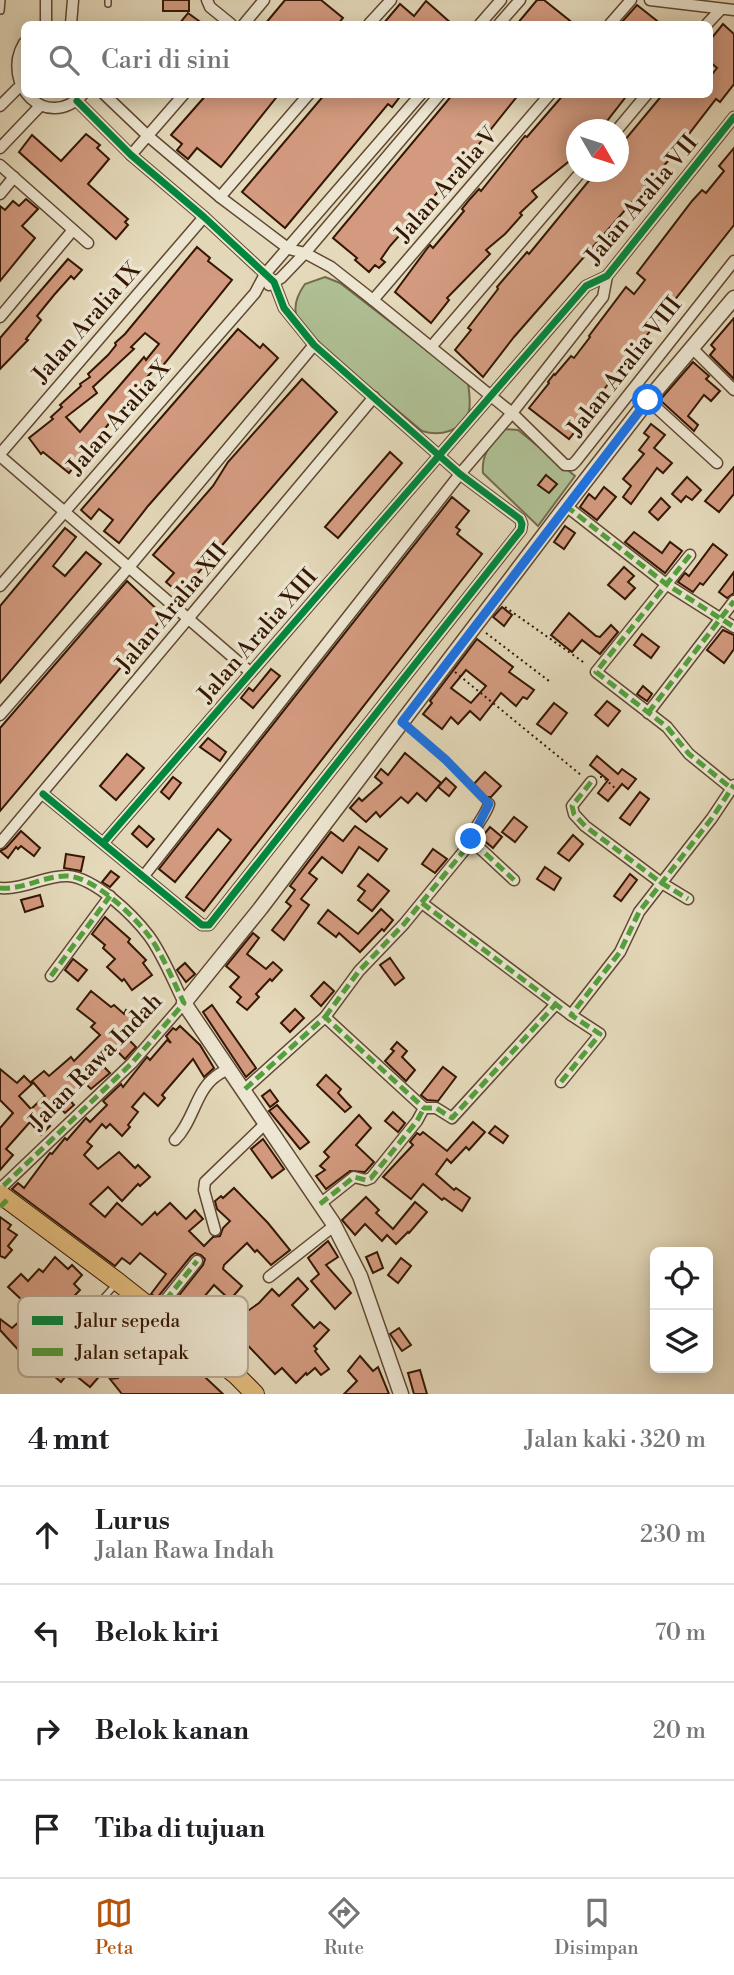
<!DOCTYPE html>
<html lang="id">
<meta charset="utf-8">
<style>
:root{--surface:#fff;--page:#f2f2f2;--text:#202124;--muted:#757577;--line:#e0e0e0;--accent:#b45309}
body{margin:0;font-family:"Libre Bodoni",serif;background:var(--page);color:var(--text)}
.controls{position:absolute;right:21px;bottom:21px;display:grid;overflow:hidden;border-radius:10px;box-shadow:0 4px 18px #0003}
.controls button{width:63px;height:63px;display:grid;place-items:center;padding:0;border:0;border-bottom:2px solid var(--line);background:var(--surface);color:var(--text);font:35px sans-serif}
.compass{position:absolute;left:566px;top:119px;width:63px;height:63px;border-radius:50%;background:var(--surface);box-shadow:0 4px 18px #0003;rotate:129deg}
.stop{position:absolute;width:21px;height:21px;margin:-16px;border:5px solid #1a73e8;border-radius:50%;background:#fff}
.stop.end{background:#1a73e8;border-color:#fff;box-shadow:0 2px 7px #0008}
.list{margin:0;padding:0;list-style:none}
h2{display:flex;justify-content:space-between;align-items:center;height:91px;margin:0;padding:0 28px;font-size:30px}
h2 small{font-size:23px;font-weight:400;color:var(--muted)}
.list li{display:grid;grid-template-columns:46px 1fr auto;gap:21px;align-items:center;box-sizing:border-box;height:98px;padding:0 28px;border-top:2px solid var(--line)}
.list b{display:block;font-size:26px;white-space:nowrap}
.list p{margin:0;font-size:23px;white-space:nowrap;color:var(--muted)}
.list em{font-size:23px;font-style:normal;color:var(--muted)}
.icon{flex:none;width:38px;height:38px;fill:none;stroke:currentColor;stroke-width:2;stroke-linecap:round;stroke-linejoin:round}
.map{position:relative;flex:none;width:734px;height:1394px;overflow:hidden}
.search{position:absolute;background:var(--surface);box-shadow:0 4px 18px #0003;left:21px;right:21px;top:21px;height:77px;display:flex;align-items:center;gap:18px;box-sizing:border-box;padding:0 24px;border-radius:10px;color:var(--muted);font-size:26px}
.sheet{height:483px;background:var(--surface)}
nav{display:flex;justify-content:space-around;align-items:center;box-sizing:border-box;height:98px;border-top:2px solid var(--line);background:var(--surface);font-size:19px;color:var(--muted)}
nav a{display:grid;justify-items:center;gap:4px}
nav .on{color:var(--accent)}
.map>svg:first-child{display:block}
</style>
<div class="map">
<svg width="734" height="1394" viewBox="0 0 734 1394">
<rect width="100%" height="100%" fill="#e4d9ba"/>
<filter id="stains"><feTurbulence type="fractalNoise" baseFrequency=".00286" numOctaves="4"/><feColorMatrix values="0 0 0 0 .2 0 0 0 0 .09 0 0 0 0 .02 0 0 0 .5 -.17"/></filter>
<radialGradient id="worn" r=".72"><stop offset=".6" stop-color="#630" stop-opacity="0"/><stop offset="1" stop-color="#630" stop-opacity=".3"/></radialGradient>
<g fill="#afc094" stroke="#726c4c" stroke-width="2">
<path d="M325 277 340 283 468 382C469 392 471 401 469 411 463 431 440 437 422 431L306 334C292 317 292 302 305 284Z"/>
<path d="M503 429 518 430 575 476 538 526 483 473C481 454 491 444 503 429Z"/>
</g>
<g fill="#d39a7f" stroke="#341703" stroke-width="2" fill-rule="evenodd">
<rect x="163" y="0" width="26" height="11"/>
<polygon points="285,0 321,0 343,18 338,24 265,24"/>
<polygon points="537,0 544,0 574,24 517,24"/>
<polygon points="426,1 452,24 383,24 400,4 414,16"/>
<polygon points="637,5 661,24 620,24"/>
<polygon points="188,13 203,24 179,24"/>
<polygon points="723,24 734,34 734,84 720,102 716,99 668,161 514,337 483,377 455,350 471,330 468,328 498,289 497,287 527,252 529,254 596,172 619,172 619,147 663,94 710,94 710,77 717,68 710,62 710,40"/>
<polygon points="207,94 279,94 221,167 197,148 188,159 177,150 182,144 171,135"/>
<polygon points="325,94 402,94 392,107 388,104 285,228 242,192"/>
<polygon points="453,94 519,94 467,159 390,246 381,259 385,262 379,268 375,265 369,272 355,260 357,258 333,238"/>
<polygon points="564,94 628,94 600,130 577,130 577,155 532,191 537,197 520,213 522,215 505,234 486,250 490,254 447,298 449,300 431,323 395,292 426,250 430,245 433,248 464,211 462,209 470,199 479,189 481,191 525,136 527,137"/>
<polygon points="86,134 100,145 97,148 109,159 88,184 128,219 125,222 128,225 116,239 19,152 32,135 61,161"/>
<polygon points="734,148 734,225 594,402 585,413 588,415 569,439 529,408 549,383 548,382 554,374 555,375 571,356 574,358 590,337 589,336 626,287 634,294 645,280 637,273 692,201 702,190 706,193 724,171 719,166"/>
<polygon points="26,199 38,209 22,226 35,238 0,281 0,206 5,210 13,201 19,206"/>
<path d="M197 247 210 258 208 261 232 280 161 368 158 365 141 384 69 473 43 452 41 454 29 438 53 419 51 417 62 407 60 405 81 386 80 384 90 377 88 374 108 355 116 345 115 343 125 334ZM145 333 159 344 146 360 144 357 80 432 66 417 97 393 93 387 134 349 131 347Z"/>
<polygon points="68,259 82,270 74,279 71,276 54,295 37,316 41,320 26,339 28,340 0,369 0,338"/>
<polygon points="734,318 734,379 710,355 715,349 711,345"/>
<polygon points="238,329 260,348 263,344 278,358 148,506 119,543 104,531 113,520 99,509 91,519 81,510"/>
<polygon points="693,362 709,376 706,379 720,391 711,401 704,395 688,416 698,425 694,431 660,400"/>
<polygon points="302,379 337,412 186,587 194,594 188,601 166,582 174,573 153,555 213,486 228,462"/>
<polygon points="651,424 665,435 654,448 672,463 663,473 657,468 631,504 623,497 631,486 623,479 644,454 639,450 649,437 644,433"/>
<polygon points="390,452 402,463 338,538 325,527"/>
<polygon points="734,467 734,494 719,512 705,501"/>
<polygon points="546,475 557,484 549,493 538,485"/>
<polygon points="687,477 701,490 692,500 686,496 681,502 672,494"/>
<polygon points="604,487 616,497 597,520 580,507 589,494 595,499"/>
<polygon points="452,497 469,511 456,527 460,530 457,534 482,554 204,911 186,897 231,840 218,829 175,882 159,869"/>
<polygon points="661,498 670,507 658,520 649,512"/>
<polygon points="565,526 575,533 564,549 554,542"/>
<polygon points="65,528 76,537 53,566 65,576 86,552 101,564 0,683 0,606"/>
<polygon points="634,532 662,553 670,542 682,551 665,573 625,542"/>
<polygon points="713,544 727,555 703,585 700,583 693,592 678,582 685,573 689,576"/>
<polygon points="624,567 634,576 628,582 635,588 625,599 608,585"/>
<polygon points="734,572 734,593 727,598 719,592"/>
<polygon points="127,581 164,616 0,811 0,728"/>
<polygon points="502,607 512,615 504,626 493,617"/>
<polygon points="569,613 596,636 600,637 611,625 618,632 600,654 582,640 572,652 551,635"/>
<polygon points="723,630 734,635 734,649 724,663 707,650"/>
<polygon points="642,634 659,647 651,658 634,645"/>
<path d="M477 639 513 667 509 672 534 690 527 699 523 697 516 706 501 693 480 720 470 711 458 724 451 717 442 729 423 714 432 703 430 701ZM466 670 486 686 471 703 451 688Z"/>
<polygon points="271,669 280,676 253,708 241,698 249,688 253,691"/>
<polygon points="643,686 652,694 647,701 637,694"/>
<polygon points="607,701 620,711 608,726 595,715"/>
<polygon points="554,703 567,713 551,734 537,724"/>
<polygon points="208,738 226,752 220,761 200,747"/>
<polygon points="405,753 441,783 426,801 417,793 408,803 401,797 380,817 376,812 366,822 350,808 359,798 362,801 382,783 375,777 381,769 388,775"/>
<polygon points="127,754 144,768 116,800 100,786"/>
<polygon points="597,756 618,774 622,769 636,779 628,789 622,784 608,801 598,793 608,780 590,765"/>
<polygon points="485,772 501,786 491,797 486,797 473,785"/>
<polygon points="173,777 181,783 169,799 161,792"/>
<polygon points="446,778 456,787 449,796 438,787"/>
<polygon points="640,792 649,799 630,825 620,818"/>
<polygon points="514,817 527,827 515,842 502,832"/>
<polygon points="139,826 154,839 147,847 132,834"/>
<polygon points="355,826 387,849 378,861 359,847 342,873 322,857 309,873 317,879 301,899 309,905 284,940 272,930 291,906 286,902 295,890 290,886 331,832 343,841"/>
<polygon points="490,827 502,837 493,848 481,838"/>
<polygon points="21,831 40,848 34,856 21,846 18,849 16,847 8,858 0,851 6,848"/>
<polygon points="573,835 583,844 569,861 558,853"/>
<polygon points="433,849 447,859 435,873 422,864"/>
<polygon points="66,854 84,857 81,871 64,868"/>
<polygon points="545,867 561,878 554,890 537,879"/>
<polygon points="111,871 119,877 110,887 102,882"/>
<polygon points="368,874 389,891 372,911 358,900 365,891 358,886"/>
<polygon points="630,874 637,880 621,901 614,896"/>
<polygon points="40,895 43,906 25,912 21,900"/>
<polygon points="381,909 393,920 384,931 382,929 360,952 339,933 336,937 318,923 328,910 358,934"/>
<polygon points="105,917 130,939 128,942 146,960 143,963 152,975 132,990 124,979 122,981 107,967 115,959 103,948 105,945 92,934"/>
<polygon points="253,933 259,938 247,954 266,969 273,962 282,970 272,981 270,979 256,994 259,997 247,1010 237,1002 241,997 230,987 239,977 226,966"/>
<polygon points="390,958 404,978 395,985 380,965"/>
<polygon points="73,959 87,970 78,981 65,970"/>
<polygon points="185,963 195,974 186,982 177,970"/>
<polygon points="324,982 334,991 321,1006 311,996"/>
<polygon points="91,991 111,1007 114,1005 124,1014 126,1010 138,1018 125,1036 136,1047 125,1059 115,1049 100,1063 110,1073 91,1089 85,1083 68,1098 74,1105 65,1113 61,1109 46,1122 50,1126 41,1135 30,1122 6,1149 13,1155 0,1170 0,1128 13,1113 0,1100 0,1069 17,1083 24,1076 32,1084 19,1096 31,1109 45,1096 32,1081 44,1071 49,1076 71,1057 74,1061 100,1035 91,1027 95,1023 77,1009"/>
<polygon points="212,1005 256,1068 246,1077 203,1012"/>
<polygon points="295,1009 304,1018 290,1032 281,1023"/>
<polygon points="180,1026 200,1045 214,1068 204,1077 193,1059 162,1095 165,1098 158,1106 144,1093 132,1107 138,1112 128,1125 130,1127 122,1136 110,1124 106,1128 102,1124 87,1142 92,1146 84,1155 98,1169 119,1152 135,1168 138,1165 150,1177 140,1186 138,1184 122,1201 108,1187 90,1204 105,1217 117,1203 142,1225 155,1212 157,1215 170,1203 186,1219 195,1210 203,1219 189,1231 204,1246 213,1237 220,1236 223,1228 230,1221 217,1209 215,1201 221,1196 223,1198 234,1188 268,1223 290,1250 271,1265 257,1250 255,1252 247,1243 224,1265 223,1269 242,1286 230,1300 214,1285 193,1310 199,1315 191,1325 169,1308 203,1265 205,1259 201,1255 195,1253 191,1256 157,1298 151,1294 166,1274 140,1253 130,1264 122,1258 115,1266 12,1189 18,1183 24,1188 50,1153 52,1154 65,1138 67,1140 86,1118 90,1122 107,1105 103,1101 121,1084 123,1087 147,1057 150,1060 167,1040 171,1043 166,1036 173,1028 176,1030"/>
<polygon points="397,1042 407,1051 402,1057 415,1070 406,1081 385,1061 394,1051 391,1049"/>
<polygon points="443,1067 456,1077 438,1101 427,1100 421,1095"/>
<polygon points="326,1075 341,1089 338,1093 351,1107 345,1112 317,1085"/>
<polygon points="270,1090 278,1101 270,1107 262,1096"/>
<polygon points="277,1105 309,1142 300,1149 269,1111"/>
<polygon points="393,1112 405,1123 398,1132 385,1121"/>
<polygon points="359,1115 371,1128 356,1145 374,1162 365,1172 350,1171 326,1189 316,1176 325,1170 320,1166 329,1157 324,1152"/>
<polygon points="473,1122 485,1132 469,1150 466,1147 451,1163 447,1159 436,1174 454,1190 456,1188 470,1198 462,1211 444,1198 442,1200 423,1184 411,1199 383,1177 413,1145 410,1142 417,1133 420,1135 423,1132 447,1151"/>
<polygon points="495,1126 508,1136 503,1143 489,1133"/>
<polygon points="263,1139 284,1169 272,1178 251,1149"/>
<polygon points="366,1197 379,1210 376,1213 393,1229 415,1202 427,1212 409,1233 408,1232 396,1244 387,1235 382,1241 365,1224 355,1235 342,1220"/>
<polygon points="0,1217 11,1225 8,1229 17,1235 8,1246 12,1250 5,1258 0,1256"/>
<polygon points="328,1241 338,1257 326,1265 351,1293 335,1309 311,1281 319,1274 308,1258"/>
<polygon points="377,1252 383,1268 373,1273 366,1257"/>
<polygon points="55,1257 68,1269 72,1265 82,1275 74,1284 80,1290 58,1313 45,1301 33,1315 23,1307 25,1303 8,1287 21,1274 28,1281 39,1269 43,1272"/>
<polygon points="401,1258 411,1266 398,1283 388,1275"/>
<polygon points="298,1278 308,1289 292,1305 314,1328 320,1322 329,1330 314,1346 317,1349 315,1351 329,1369 321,1375 315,1368 307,1375 306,1373 296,1383 282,1368 275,1374 239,1336 231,1346 218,1334 228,1323 217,1313 225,1305 238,1318 259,1303 272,1289 279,1296"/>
<polygon points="101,1312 119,1330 127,1322 133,1327 142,1318 148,1325 107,1366 105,1373 104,1371 90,1387 70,1371 61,1382 26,1352 23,1355 0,1330 0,1319 12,1328 21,1320 40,1341 47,1333 67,1348"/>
<polygon points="399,1328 411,1345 402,1351 390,1334"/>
<polygon points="159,1336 162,1338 164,1336 181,1351 191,1362 190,1363 223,1394 122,1394 110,1379 118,1378 138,1358 148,1368 162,1354 151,1345"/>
<polygon points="360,1356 373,1371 378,1367 389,1394 344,1394 357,1381 348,1371"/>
<polygon points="420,1370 427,1394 414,1394 408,1373"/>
</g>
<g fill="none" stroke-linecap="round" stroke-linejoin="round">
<g stroke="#604831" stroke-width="8">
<g id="service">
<polyline points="108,4 108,0"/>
<polyline points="1,11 2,0"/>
<polyline points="73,1332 116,1284"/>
</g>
</g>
<g stroke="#604831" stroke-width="13">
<g id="minor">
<polyline points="46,0 46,24"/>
<polyline points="207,0 210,7 231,24"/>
<polyline points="650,0 734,10"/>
<polyline points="71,24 73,0"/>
<polyline points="244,24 264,0"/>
<polyline points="369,24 391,0"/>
<polyline points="480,24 501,0"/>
<polyline points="499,24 520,0"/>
<polyline points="610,24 631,0"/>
<polyline points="707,24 721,9"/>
<path d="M24 43C0 83 46 133 83 94"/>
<polyline points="104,94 148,136 220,197 289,249 305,253 331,267 373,300 512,413 565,465 572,465 576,461 734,261"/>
<polyline points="0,106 18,88"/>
<polyline points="617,130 647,94"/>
<polyline points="0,148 40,106"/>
<polyline points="131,155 184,94"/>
<polyline points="0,165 88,243"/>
<polyline points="0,194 14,177"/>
<polyline points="220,197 309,94"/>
<polyline points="269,285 281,278 305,253 440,94"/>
<polyline points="373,300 550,94"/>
<polyline points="0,317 73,230"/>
<polyline points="431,347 581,172"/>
<polyline points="693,349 734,390"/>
<polyline points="648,400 717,463"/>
<polyline points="0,454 204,217"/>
<polyline points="0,456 250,672"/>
<polyline points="566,506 666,584 734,627"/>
<polyline points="690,555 596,672 667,727 689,754 731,788"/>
<polyline points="0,586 255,293 265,274 421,94"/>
<polyline points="648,713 734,601"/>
<polyline points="0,715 130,566 314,345"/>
<polyline points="591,782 572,806 574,814 585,826 660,882 688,899"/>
<polyline points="43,794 202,925 209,925 521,530 522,524 520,519 460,474 314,345 284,308 274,282 204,217 131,155 77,101"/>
<path d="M489 804C485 817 474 826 471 840L514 880"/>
<polyline points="104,842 586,286 607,276 734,117"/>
<polyline points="0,843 374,397"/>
<polyline points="143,877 460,474 512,413 603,297 607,276"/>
<path d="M0 888C24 890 45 875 68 876 95 878 133 915 149 936 163 955 173 981 184 1003L132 1063 0 1189"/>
<polyline points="422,903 571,1015"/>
<polyline points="51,976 110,896"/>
<polyline points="325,1017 359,971 404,924 472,841"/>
<polyline points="561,1082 600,1034 571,1015 620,952 639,912 712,818 734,785"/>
<polyline points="245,1089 325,1017 424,1108 436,1108 452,1118 556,1004"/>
<path d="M175 1140C193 1122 196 1091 215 1077 220 1073 225 1071 230 1068"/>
<polyline points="320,1204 354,1177 366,1180 371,1178 417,1121 424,1108"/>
<polyline points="215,1230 204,1190 205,1182 265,1124"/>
<polyline points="269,1277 335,1225"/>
<polyline points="156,1312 197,1261"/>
<polyline points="113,1372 165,1319"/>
</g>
</g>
<g stroke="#604831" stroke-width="17">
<polyline id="tertiary" points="401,1394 360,1276 333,1223 184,1003 260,909 566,506 648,400 734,298"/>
</g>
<g stroke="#341703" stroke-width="20">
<polyline id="primary" points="0,1194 118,1282 236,1375 255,1394"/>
</g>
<g stroke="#341703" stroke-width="2" stroke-dasharray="2 3.5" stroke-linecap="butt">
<polyline points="505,607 586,664"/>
<polyline points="486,633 549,681"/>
<polyline points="455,672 581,775"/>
<polyline points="411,730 445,760 480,796"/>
<polyline points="600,777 603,777 617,790"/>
</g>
<use href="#service" stroke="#ede6d2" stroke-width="5"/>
<use href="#minor" stroke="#ede6d2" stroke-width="10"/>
<use href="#tertiary" stroke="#ede6d2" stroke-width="14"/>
<use href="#primary" stroke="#e2bc7d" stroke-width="18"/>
<g stroke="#53a13d" stroke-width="5" stroke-dasharray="10 5" stroke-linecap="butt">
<polyline points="566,506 666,584 734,627"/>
<polyline points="690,555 596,672 667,727 689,754 731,788"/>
<polyline points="648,713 734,601"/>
<polyline points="591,782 572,806 574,814 585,826 660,882 688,899"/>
<path d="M489 804C485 817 474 826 471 840L514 880"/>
<path d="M0 888C24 890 45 875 68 876 95 878 133 915 149 936 163 955 173 981 184 1003L132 1063 0 1189"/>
<polyline points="422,903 562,1009"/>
<polyline points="51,976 110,896"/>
<polyline points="325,1017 359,971 404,924 472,841"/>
<polyline points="561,1082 600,1034 571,1015 620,952 639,912 712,818 734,785"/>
<polyline points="245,1089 325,1017 424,1108 436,1108 452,1118 556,1004"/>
<polyline points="320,1204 354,1177 366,1180 371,1178 417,1121 424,1108"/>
<polyline points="0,1207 7,1200"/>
<polyline points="156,1312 197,1261"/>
</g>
<g stroke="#ede6d2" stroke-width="11">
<g id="cycleway">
<polyline points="43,794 202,925 209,925 521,530 522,524 520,519 460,474 314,345 284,308 274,282 204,217 131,155 77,101"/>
<polyline points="104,842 586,286 607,276 734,117"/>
</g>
</g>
<use href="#cycleway" stroke="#00873e" stroke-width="7"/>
</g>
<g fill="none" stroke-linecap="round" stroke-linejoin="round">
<polyline stroke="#1a73e8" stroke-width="9" points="471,839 489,804 446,760 402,722 648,400"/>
</g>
<g text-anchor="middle" stroke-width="7" stroke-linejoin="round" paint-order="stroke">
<g font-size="23" fill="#341703" stroke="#ede6d2">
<text transform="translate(446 184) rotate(-49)" y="8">Jalan Aralia V</text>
<text transform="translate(641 199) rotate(-50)" y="8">Jalan Aralia VII</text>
<text transform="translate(86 322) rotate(-49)" y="8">Jalan Aralia IX</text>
<text transform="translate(624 366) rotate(-52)" y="8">Jalan Aralia VIII</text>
<text transform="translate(118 417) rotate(-49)" y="8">Jalan Aralia X</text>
<text transform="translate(171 607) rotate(-50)" y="8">Jalan Aralia XII</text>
<text transform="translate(257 635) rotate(-49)" y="8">Jalan Aralia XIII</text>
<text transform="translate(95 1061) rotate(-46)" y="8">Jalan Rawa Indah</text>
</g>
</g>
<rect x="18" y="1296" width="230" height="81" rx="10" fill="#ede6d2" stroke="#b6a894" stroke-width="2"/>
<rect x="32" y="1316" width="31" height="9" fill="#00873e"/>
<rect x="32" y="1348" width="31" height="8" fill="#53a13d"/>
<g font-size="19" fill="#341703">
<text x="75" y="1327">Jalur sepeda</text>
<text x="75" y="1359">Jalan setapak</text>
</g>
<rect width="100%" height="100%" filter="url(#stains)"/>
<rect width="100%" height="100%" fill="url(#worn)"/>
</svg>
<div class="controls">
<button><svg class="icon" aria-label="locate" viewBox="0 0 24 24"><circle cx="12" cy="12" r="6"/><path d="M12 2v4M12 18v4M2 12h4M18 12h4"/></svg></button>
<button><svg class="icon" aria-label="layers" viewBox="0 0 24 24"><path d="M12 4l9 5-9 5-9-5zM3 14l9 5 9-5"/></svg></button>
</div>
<svg class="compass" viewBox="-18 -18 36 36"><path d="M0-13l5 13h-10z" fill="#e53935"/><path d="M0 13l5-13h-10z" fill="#757577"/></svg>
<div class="stop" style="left:648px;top:400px"></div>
<div class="stop end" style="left:471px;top:839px"></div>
<div class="search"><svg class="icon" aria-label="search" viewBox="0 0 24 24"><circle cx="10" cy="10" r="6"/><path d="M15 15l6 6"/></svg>Cari di sini</div>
</div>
<section class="sheet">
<h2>4 mnt<small>Jalan kaki · 320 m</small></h2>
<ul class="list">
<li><svg class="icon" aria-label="ahead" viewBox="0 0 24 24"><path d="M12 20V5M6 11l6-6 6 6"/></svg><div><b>Lurus</b><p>Jalan Rawa Indah</p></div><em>230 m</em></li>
<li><svg class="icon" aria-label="left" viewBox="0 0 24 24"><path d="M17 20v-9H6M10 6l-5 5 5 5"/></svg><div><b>Belok kiri</b></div><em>70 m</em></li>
<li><svg class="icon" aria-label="right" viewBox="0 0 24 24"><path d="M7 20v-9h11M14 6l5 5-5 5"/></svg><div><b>Belok kanan</b></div><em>20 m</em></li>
<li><svg class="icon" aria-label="arrive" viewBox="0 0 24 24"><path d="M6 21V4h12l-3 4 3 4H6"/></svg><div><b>Tiba di tujuan</b></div></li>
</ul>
</section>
<nav>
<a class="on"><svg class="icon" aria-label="map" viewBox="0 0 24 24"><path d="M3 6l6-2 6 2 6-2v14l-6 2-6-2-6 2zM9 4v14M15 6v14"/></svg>Peta</a>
<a><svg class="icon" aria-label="directions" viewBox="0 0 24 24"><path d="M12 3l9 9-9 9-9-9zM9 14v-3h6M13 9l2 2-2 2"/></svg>Rute</a>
<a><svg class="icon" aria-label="saved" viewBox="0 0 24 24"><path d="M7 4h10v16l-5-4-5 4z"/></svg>Disimpan</a>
</nav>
